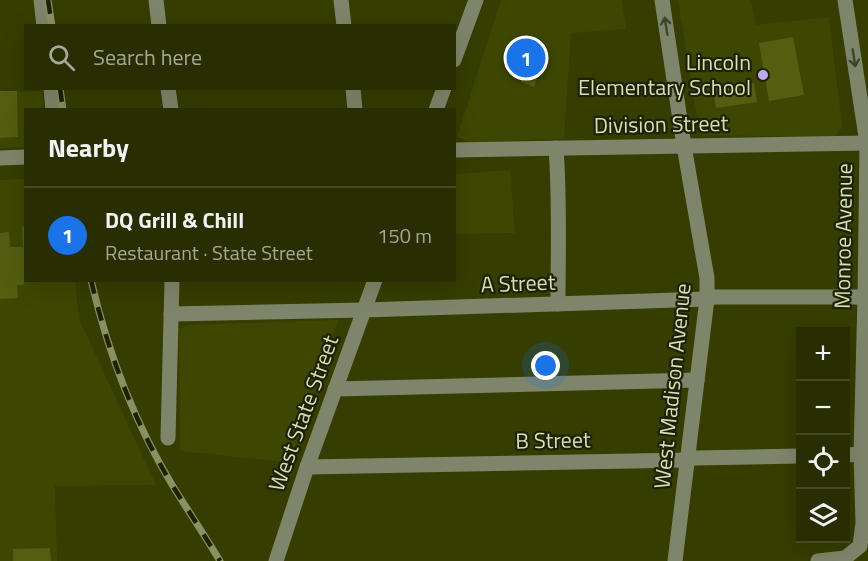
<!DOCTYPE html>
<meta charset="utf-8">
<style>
:root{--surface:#282e01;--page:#343a10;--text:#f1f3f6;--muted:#a5a899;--line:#444a23;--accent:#1a73e8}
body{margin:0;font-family:"Titillium Web",sans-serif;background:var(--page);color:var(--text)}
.controls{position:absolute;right:18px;bottom:18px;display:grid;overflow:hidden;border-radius:0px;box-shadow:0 6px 24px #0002}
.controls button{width:54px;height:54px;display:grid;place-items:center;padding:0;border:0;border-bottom:2px solid var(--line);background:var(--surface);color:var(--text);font:30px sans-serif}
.you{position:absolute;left:546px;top:366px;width:21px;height:21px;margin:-15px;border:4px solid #fff;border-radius:50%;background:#1a73e8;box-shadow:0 0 0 9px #1a73e833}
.badge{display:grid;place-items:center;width:39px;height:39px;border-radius:50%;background:var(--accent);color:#fff;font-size:20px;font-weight:700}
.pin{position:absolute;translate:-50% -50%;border:3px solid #fff;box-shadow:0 2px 6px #0006}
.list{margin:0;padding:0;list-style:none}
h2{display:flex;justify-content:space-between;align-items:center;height:78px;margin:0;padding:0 24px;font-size:26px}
h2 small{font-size:20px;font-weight:400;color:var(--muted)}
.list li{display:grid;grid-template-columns:39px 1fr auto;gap:18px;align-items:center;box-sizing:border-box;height:96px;padding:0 24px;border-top:2px solid var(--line)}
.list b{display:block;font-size:22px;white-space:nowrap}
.list p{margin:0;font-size:20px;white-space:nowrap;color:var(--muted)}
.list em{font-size:20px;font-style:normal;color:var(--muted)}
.icon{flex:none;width:33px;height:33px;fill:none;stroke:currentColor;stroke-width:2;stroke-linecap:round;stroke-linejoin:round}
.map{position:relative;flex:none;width:868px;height:561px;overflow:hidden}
.search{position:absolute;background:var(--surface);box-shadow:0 6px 24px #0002;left:24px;top:24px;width:432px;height:66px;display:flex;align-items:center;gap:15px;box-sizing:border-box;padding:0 21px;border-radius:0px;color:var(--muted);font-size:22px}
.panel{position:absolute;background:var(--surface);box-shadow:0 6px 24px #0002;left:24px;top:108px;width:432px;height:174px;border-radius:0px}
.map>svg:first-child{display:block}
</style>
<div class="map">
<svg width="868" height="561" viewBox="0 0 868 561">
<rect width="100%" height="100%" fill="#353d01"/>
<g fill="#3e4701">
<polygon points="501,0 622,0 626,29 571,33 564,138 472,143 457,137"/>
<polygon points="678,0 751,0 756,25 829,17 842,126 835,137 700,135"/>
<polygon points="42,91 44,109 26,110 25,147 0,148 0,93"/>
<polygon points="510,170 515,233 455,234 455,174"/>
<polygon points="25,179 26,280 75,281 79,319 156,485 55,486 57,561 0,561 0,180"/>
<polygon points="338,320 293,463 180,451 179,329 187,325"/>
</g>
<g fill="#535e11">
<polygon points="793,37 804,95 769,101 759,43"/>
<polygon points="514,40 547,52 534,87 521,82 525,72 505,65"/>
<polygon points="754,83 757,102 716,108 713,88"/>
<polygon points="0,91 17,91 18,137 0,138"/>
<polygon points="26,226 26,280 23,285 17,285 18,298 0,299 0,233 9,232 10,247 23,247 22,227"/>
<polygon points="50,548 51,561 13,561 13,549"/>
</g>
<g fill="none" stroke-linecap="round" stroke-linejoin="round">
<g stroke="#7f856a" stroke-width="15">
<polyline points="41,0 44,26"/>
<polyline points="156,0 159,26"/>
<polyline points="341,0 344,26"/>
<polyline points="662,0 684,146 707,278 707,299 675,561"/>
<polyline points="454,60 476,0"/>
<polyline points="51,88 53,110"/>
<polyline points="168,88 171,110"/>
<polyline points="353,88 355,110"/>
<polyline points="436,110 444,88"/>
<path d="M556 148C560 200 558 252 558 304"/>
<polyline points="454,150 868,143"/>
<polyline points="0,158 26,157"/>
<polyline points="171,314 364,310 707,299 714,297 865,297"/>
<polyline points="335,389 697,380"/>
<polyline points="168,438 172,280"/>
<polyline points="846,455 861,454"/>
<polyline points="307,467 687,460 695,458 800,456"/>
<polyline points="276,561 307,467 375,280"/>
<polyline points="818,561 845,558 860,546 863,523 861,454 865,297 867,143 845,0"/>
</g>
<g stroke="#899162" stroke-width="7">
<g id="rail">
<polyline points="48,0 52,26"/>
<polyline points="60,88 63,110"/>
<path d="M91 280C108 353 135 424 174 488 189 512 205 536 220 561"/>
</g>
</g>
<use href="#rail" stroke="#1d2204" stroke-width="4.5" stroke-dasharray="14" stroke-linecap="butt"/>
</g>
<defs><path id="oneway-shaft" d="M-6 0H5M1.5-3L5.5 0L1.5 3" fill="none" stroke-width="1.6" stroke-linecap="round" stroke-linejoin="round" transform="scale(1.5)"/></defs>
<g stroke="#3f4528">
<use href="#oneway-shaft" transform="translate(666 26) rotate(-99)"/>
<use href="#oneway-shaft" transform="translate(854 58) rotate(81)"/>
</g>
<circle fill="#bfa9f4" stroke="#1d2204" stroke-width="2" cx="763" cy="75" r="6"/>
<g text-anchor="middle" stroke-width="4.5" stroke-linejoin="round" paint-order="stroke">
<g font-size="22" fill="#d6deba" stroke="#1d2204" text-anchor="end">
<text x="751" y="70">Lincoln<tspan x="751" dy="25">Elementary School</tspan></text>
</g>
<g font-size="22" fill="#d6deba" stroke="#1d2204">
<text transform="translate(661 124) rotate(-1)" y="8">Division Street</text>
<text transform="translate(843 236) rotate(-89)" y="8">Monroe Avenue</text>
<text transform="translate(518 283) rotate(-2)" y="8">A Street</text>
<text transform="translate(672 386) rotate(-84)" y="8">West Madison Avenue</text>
<text transform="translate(303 413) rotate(-70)" y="8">West State Street</text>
<text transform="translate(553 440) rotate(-1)" y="8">B Street</text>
</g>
</g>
</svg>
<div class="controls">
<button>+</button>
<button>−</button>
<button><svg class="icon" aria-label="locate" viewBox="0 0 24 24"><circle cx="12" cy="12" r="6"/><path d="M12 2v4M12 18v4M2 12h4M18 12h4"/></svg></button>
<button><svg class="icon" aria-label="layers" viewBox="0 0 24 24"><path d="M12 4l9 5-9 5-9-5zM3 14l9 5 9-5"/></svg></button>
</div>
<div class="you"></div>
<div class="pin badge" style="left:526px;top:58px">1</div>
<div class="search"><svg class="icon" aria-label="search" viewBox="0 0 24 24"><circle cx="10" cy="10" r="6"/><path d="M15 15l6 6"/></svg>Search here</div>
<section class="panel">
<h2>Nearby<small></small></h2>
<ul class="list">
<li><span class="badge">1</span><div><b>DQ Grill &amp; Chill</b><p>Restaurant · State Street</p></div><em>150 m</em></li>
</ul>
</section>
</div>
